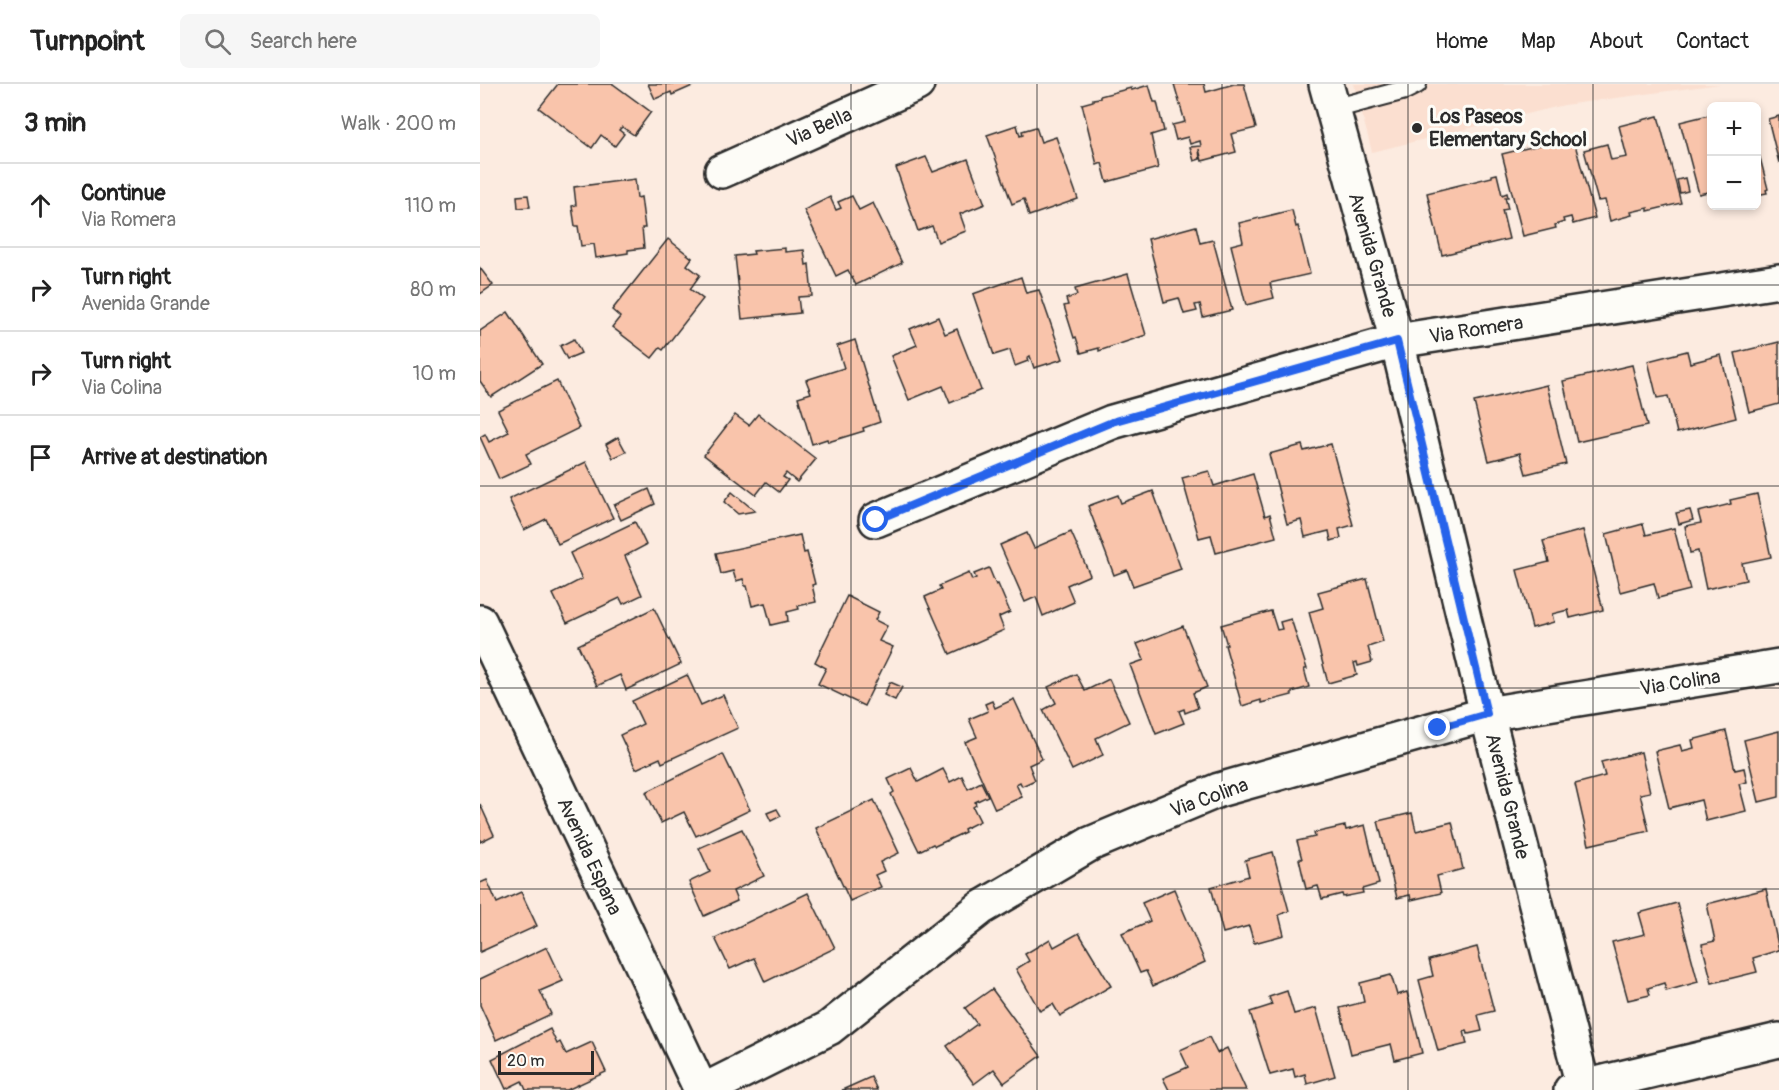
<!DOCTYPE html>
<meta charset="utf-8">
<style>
:root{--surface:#fff;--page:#f6f6f6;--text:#222;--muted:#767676;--line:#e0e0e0}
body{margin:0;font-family:Pangolin,sans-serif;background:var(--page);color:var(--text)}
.controls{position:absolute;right:18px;top:18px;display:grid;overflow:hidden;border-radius:9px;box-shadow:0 3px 9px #0003}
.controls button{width:54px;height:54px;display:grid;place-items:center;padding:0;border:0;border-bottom:2px solid var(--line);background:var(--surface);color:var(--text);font:30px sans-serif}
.scale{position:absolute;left:18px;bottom:15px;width:96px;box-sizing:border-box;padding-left:6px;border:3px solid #2b2b2b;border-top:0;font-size:16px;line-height:21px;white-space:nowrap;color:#2b2b2b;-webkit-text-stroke:4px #fdfcf7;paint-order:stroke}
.stop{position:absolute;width:18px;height:18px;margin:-14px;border:4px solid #2563eb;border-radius:50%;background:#fff}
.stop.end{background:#2563eb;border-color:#fff;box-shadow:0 2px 6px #0008}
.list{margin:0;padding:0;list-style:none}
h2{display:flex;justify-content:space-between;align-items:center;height:78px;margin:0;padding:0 24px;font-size:26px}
h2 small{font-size:20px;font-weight:400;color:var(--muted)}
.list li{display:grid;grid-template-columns:39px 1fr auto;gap:18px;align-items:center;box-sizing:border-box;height:84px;padding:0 24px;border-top:2px solid var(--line)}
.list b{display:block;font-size:22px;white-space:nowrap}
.list p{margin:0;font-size:20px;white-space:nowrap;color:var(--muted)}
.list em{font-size:20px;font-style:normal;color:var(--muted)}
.icon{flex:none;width:33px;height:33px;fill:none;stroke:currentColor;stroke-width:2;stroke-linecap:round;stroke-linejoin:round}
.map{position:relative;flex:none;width:1299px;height:1006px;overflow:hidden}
header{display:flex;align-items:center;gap:36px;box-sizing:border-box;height:84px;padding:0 30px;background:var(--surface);border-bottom:2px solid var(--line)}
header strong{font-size:28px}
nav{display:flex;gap:33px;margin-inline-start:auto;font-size:21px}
.search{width:420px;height:54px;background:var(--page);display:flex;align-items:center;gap:15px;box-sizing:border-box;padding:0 21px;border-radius:9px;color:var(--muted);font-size:22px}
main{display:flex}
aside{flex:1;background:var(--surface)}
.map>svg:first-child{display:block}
</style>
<header>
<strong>Turnpoint</strong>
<div class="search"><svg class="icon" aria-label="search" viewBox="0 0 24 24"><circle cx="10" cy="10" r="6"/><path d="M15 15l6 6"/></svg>Search here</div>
<nav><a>Home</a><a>Map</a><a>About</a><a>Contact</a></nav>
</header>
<main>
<aside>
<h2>3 min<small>Walk · 200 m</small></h2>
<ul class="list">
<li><svg class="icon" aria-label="ahead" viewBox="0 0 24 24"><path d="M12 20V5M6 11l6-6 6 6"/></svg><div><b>Continue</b><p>Via Romera</p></div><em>110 m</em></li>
<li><svg class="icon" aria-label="right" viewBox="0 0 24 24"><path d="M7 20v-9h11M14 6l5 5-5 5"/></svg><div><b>Turn right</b><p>Avenida Grande</p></div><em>80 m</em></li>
<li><svg class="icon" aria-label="right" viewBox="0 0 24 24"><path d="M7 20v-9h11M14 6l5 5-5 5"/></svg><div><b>Turn right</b><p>Via Colina</p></div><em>10 m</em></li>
<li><svg class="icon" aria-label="arrive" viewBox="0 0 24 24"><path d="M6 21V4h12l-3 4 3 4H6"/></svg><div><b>Arrive at destination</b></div></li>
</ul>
</aside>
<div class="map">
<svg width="1299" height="1006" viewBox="0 0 1299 1006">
<rect width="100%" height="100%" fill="#fcebe0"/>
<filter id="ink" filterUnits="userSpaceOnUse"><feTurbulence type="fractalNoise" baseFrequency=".0167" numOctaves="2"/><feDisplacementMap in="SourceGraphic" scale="12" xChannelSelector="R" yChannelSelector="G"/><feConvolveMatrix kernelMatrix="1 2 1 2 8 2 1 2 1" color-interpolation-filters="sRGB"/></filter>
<g filter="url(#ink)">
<polygon fill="#fbdfd0" points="874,0 1240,0 1084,21 892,68"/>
<g fill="#f9c4ab" stroke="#2b2b2b" stroke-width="1.5">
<polygon points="78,0 133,0 171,28 154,51 142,43 139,46 144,50 135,62 121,51 112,64 59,24"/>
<polygon points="168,0 217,0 192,11 191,8 175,15"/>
<polygon points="694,0 724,0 726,8 754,0 764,0 776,44 751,50 756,68 722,77 719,65 720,75 714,77 710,63 721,62 720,57 710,60 708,53 696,56 692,41 705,38"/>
<polygon points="669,1 674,18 677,18 684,47 671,51 678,84 627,98 622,79 617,81 602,20 613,17 613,15 620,14 620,12 651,4 651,6 652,6"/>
<polygon points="1229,31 1232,42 1232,107 1219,110 1200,38"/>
<polygon points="1178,32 1201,119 1168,127 1168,124 1151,128 1152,131 1130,137 1125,116 1118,117 1104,66 1127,60 1131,76 1147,73 1139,42"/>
<polygon points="1299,32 1299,79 1288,35"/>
<polygon points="537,41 540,52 543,51 542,47 556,43 561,58 576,53 598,115 549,132 544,115 532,120 507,51"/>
<polygon points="1093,53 1115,134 1093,140 1091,133 1083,135 1084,138 1075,141 1076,144 1043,152 1022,70"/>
<polygon points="1276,58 1288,105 1286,106 1287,109 1276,111"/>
<polygon points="446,73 453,88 488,75 505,120 480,130 486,147 458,158 452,142 438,147 416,84"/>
<polygon points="1017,90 1022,111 1027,109 1028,113 1025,113 1028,125 1022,126 1029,155 962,171 947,109 1012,93 1012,91"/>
<polygon points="1205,94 1208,107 1200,109 1197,96"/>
<polygon points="155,95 157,114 161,113 165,144 162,144 164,164 148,166 148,169 116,174 114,160 101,162 98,142 95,142 92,122 96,121 94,103"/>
<polygon points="48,111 50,123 38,124 37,112"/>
<polygon points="372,112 379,126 393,119 422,179 376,201 368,186 356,192 324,126 350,113 356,126 361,124 358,118"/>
<polygon points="812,126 816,143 818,142 830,190 790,199 794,214 766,221 751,161 763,158 759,139"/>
<polygon points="716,142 720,159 733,156 752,226 723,233 720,220 715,221 717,227 704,230 699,214 684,218 668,155"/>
<polygon points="188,155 212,174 207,181 220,191 210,205 223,215 183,266 180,264 172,274 132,243 140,233 132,226"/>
<polygon points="305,164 305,168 324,166 326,181 329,180 332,212 318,213 320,229 262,235 255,172 274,170 273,167"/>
<polygon points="0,184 13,201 0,210"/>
<polygon points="648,190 666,251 619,267 619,264 601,269 596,253 594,254 584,222 588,221 586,215 597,211 595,205"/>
<polygon points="541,193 546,209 559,206 583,275 554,284 550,272 547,274 548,277 535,282 530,266 514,271 493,210"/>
<polygon points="28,228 62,280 11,313 0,297 0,247"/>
<polygon points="458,233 465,250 477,245 501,306 470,319 463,302 429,316 411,272 437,261 430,245"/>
<polygon points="94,255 101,269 87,275 80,262"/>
<polygon points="375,256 400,338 383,344 384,347 348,358 347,355 332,360 318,313 331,309 326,296 364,284 357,262"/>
<polygon points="1299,258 1299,320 1269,328 1255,269"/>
<polygon points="1207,267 1210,279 1241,271 1256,334 1197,349 1188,312 1177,314 1168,277"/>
<polygon points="1152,281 1167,342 1097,358 1083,297"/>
<polygon points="77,297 99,344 46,370 51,380 19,395 0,353 5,350 9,358 29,348 18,326"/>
<polygon points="1067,301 1086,380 1046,390 1040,369 1009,377 994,318"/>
<polygon points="278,330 336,375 317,398 306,389 303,393 308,396 299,408 286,398 276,411 224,371 255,331 269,341"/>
<polygon points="138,353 146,368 133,374 126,360"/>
<polygon points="851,360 873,441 859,445 861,454 851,457 849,447 825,453 821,436 807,440 789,370 822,361 824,367"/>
<polygon points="106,378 133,434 78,460 66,435 44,446 29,415"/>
<polygon points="729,387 734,402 773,390 785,432 790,430 796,453 736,469 731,451 719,454 702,394"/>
<polygon points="169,405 175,420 141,436 134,421"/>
<polygon points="673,407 701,485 653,502 647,486 634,491 608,422 638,411 641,419"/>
<polygon points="252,408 275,427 258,430 244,418"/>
<polygon points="1277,410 1291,473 1262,479 1266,496 1226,505 1218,467 1210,469 1205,442 1221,439 1218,428 1251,420 1250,416"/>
<polygon points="1210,426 1213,436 1199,440 1196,429"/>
<polygon points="155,438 166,461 145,472 162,511 143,520 140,514 87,539 73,510 102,495 90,469"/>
<polygon points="1163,440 1166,451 1194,444 1210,506 1178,514 1174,499 1140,508 1126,450"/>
<polygon points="1103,446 1123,526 1090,534 1088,526 1072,530 1074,538 1052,544 1037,486 1069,478 1063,457"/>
<polygon points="591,448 610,491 587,501 594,518 563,532 556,513 545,518 520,461 547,449 554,464"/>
<polygon points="320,451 324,469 327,468 335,500 332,501 336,518 318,522 319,525 307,528 308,537 291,541 285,519 272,522 267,502 265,502 263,495 256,497 253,487 241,490 236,469"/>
<polygon points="509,484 516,501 518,500 530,528 519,533 524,546 470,570 445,513 461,506 459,502 489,489 492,496 496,494 494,490"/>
<polygon points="887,495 903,558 888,563 892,578 878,582 877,578 874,579 877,591 848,599 829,528 843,524 838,508"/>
<polygon points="367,512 399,528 395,536 407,542 399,557 413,563 384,622 338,600 346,584 335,578"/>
<polygon points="174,524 201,580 146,606 140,591 117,602 98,561"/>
<polygon points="791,527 797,546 802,545 800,538 811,535 827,585 824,585 829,603 812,608 812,611 781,619 781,616 762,622 745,561 747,561 741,541"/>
<polygon points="703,542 727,603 713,609 718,624 705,629 704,625 699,627 704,639 676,650 650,581 664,576 657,560"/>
<polygon points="596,590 605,607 629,595 649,638 616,654 623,671 592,686 563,626 576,619 568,603"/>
<polygon points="207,591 221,621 243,611 258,644 182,679 180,674 156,685 140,651 163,640 152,617"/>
<polygon points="410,598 422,603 415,616 404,611"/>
<polygon points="534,615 562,675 549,681 555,696 542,702 540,698 536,700 542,713 515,725 485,658 497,653 489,635 508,627 505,620 512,617 515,624"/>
<polygon points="1246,647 1255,686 1264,684 1267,698 1259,700 1266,727 1226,737 1221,716 1189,724 1175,667 1200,661 1202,667 1214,664 1212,656"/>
<polygon points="1299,647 1299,713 1279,718 1264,656"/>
<polygon points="1161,668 1170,708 1160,710 1169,747 1109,761 1095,700 1125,692 1121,678"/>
<polygon points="243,670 270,726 216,752 204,728 181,739 166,708"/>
<polygon points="431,684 438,698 463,685 470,698 482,692 488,705 501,698 508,712 495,718 496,721 493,723 500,737 484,745 485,748 455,762 453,760 439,767 411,710 414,708 408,695"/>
<polygon points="394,716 419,769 400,778 404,787 395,791 401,803 370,817 336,744"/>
<polygon points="0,720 14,751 0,758"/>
<polygon points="297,725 301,732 291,737 287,729"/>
<polygon points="932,729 936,747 972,738 983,785 957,792 961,809 931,816 930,811 917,814 898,737"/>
<polygon points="885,741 899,800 882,805 883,809 863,813 862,810 842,815 838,802 826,805 819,775 822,775 817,757 835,753 834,749 865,742 866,746"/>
<polygon points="262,745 284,792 253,807 257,817 224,832 209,798 230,788 219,764"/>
<polygon points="793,768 809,827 799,831 804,851 774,859 769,842 743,849 731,803 769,792 765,776"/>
<polygon points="7,796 17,819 41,808 57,842 0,868 0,799"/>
<polygon points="694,805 725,878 673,902 666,887 660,889 642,849 670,837 662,819"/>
<polygon points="1286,805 1299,866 1273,874 1277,888 1232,899 1222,860 1235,857 1227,820"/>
<polygon points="328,809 355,864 285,898 274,874 250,885 235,854"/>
<polygon points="1197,819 1218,898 1186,907 1184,899 1168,904 1170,911 1148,916 1132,858 1165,850 1159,829"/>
<polygon points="599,849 631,902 580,932 573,920 560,927 536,885 549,877 545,870 570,855 574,863"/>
<polygon points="67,863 83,897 60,907 71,930 16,956 0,921 0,895"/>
<polygon points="997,863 1014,927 998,931 1002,947 988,950 987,946 984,947 987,960 958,967 939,896 953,892 949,876"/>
<polygon points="911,891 917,911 927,908 942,969 915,976 911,960 871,970 860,924 884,918 880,899"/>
<polygon points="512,905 561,972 524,999 514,985 494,1000 467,962 497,940 485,924"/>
<polygon points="807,907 814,930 836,924 855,992 827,1000 825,990 815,993 813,985 790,991 770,928 792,921 789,913"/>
<polygon points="70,945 77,960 80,958 86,970 112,958 126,988 87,1006 46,1006 42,997 26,1005 12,975"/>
<polygon points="729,953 737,969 747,964 766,1006 689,1006 683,994 708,983 700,966"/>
<polygon points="391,993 397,1006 362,1006"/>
</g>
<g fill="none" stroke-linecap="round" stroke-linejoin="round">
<g stroke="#2b2b2b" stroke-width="22">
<polyline id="service" points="853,25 925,6 937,0"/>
</g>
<g stroke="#2b2b2b" stroke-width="38">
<g id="minor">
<polyline points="846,0 917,257 1007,630 1104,1006"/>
<polyline points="242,87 437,0"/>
<polyline points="396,436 632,338 917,257 1299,197"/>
<polyline points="225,1006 349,944 501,824 610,760 739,706 1007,630 1299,582"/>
<polyline points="1091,1006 1299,956"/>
</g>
</g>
<g stroke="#2b2b2b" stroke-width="38">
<polyline id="tertiary" points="0,538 221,1006"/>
</g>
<use href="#service" stroke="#fdfcf7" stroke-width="18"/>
<use href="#minor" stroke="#fdfcf7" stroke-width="33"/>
<use href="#tertiary" stroke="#fdfcf7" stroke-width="33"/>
</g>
</g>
<g fill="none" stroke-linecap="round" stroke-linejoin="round" filter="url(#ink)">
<polyline stroke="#2563eb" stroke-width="8" points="396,436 632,338 917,257 1007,630 958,644"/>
</g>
<path fill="none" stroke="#2b2b2b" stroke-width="1.5" stroke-opacity="0.55" d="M186 0V1006M371 0V1006M557 0V1006M742 0V1006M928 0V1006M1113 0V1006M0 201H1299M0 402H1299M0 604H1299M0 805H1299"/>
<circle fill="#2b2b2b" stroke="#fdfcf7" stroke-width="2" cx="937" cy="44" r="6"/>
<g text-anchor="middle" stroke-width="6" stroke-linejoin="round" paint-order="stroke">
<g font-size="20" font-weight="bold" fill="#2b2b2b" stroke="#fdfcf7" text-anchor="start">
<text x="949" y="39">Los Paseos<tspan x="949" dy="23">Elementary School</tspan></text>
</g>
<g font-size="20" fill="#2b2b2b" stroke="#fdfcf7">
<text transform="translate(339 43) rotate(-24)" y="7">Via Bella</text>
<text transform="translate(893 171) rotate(74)" y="7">Avenida Grande</text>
<text transform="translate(996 245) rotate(-9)" y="7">Via Romera</text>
<text transform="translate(1200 598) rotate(-9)" y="7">Via Colina</text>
<text transform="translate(1028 712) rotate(76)" y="7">Avenida Grande</text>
<text transform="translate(729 713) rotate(-20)" y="7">Via Colina</text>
<text transform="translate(110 772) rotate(65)" y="7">Avenida Espana</text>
</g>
</g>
</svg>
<div class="controls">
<button>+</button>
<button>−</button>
</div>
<div class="scale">20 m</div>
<div class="stop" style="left:396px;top:436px"></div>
<div class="stop end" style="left:958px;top:644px"></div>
</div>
</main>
